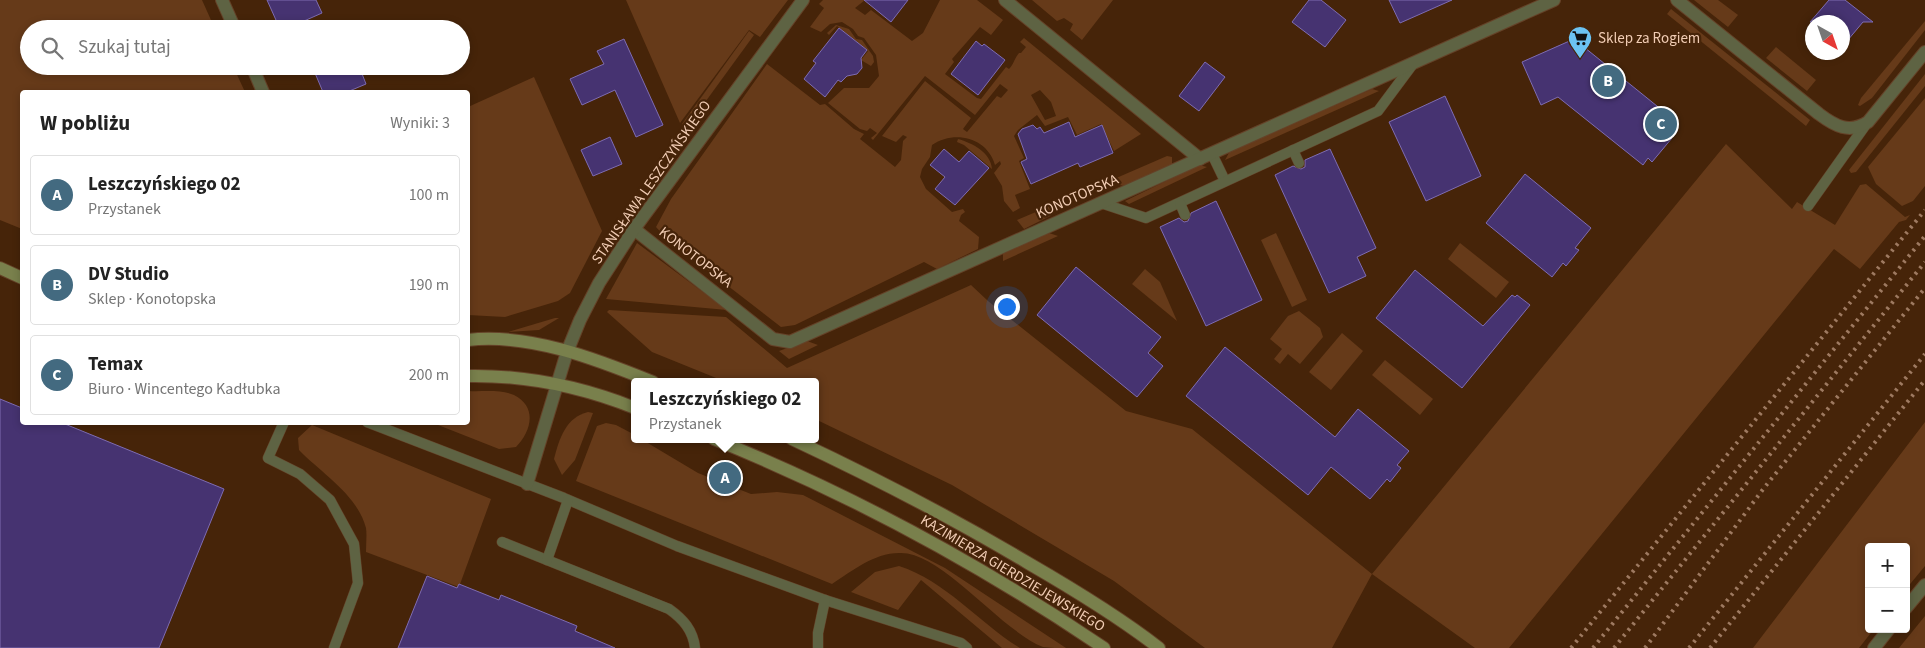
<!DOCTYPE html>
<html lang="pl">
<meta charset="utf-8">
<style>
:root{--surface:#fff;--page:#f2f2f2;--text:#222;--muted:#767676;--line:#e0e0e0;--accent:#436a80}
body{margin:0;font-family:"Source Sans 3",sans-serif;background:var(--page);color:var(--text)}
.controls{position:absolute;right:15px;bottom:15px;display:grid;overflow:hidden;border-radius:5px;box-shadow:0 2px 8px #0003}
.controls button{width:45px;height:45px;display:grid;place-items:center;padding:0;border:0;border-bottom:1px solid var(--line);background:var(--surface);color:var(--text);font:25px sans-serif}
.compass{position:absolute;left:1805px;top:15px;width:45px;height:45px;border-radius:50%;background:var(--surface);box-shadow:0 2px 8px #0003;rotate:140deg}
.you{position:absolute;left:1006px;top:306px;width:18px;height:18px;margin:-12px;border:4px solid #fff;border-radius:50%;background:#1a73e8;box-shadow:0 0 0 8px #1a73e833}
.badge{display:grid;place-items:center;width:32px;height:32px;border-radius:50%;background:var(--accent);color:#fff;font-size:16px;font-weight:700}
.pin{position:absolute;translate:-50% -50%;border:2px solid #fff;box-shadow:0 1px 5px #0006}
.popup{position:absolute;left:631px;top:378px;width:188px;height:65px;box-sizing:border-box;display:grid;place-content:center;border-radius:5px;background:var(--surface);filter:drop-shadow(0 1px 4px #0005);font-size:16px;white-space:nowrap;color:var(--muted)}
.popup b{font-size:19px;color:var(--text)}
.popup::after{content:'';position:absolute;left:50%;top:100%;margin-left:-10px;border:10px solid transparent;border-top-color:var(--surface)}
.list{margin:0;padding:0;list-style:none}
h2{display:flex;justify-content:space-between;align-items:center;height:65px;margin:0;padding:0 20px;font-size:21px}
h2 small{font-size:16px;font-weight:400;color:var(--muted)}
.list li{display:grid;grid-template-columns:32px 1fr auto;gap:15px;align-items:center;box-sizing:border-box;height:80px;margin:0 10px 10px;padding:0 10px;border:1px solid var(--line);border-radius:5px}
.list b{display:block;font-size:19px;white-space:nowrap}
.list p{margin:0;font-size:16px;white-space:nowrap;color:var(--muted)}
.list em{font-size:16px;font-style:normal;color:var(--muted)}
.icon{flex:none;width:28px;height:28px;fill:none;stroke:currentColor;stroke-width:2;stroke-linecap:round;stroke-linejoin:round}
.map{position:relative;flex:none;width:1925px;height:648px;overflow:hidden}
.search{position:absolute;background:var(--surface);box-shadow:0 2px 8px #0003;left:20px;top:20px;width:450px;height:55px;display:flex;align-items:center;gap:12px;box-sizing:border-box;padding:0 18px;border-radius:28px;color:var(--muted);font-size:19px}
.panel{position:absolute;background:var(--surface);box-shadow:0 2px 8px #0003;left:20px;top:90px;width:450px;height:335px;border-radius:5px}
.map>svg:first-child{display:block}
</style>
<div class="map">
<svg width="1925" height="648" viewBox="0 0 1925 648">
<rect width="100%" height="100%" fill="#462409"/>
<g fill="#663a19" fill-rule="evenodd">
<polygon points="0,0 202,0 215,29 29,29 29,66 233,66 245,92 22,92 22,229 0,220"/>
<polygon points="626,0 788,0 760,37 749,30 680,123"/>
<path d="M823 0H865L855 8 865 15 871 10 912 41 923 33 940 0H977L1003 20 991 35 980 27 952 59 954 62 945 74 977 98 981 99 1006 67 1009 69C1014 64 1014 59 1019 53H1021L1026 47 1020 42 1024 38 1141 134 1114 151 1101 124 1077 135 1068 117 1045 126 1037 115 1018 130 1014 136 1024 158 1019 161 1030 189 1015 195 1020 208 1013 212 1004 201 1002 186 994 173 1001 164 1000 161 995 165C987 137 954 130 932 145L930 157 922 169 920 177 926 189 952 212 963 209 965 212 961 215 959 221 979 237 978 249 937 269 924 262 795 325 781 327 666 238 656 227 671 199 767 64 820 105 825 104 854 129 864 134 860 139 895 167 901 160 903 141 907 137 903 135 896 142 882 136 925 81 971 118 963 129 967 132 997 96 1001 98 1008 90 1000 84 975 115 925 76 873 140 871 138 877 133 870 128 867 131 860 129 828 103 844 88H869L879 76 876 55 864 38 858 36 853 29 842 22 830 24 821 32 810 27 824 8 819 4ZM1040 90 1051 102 1056 116 1045 120 1031 95Z"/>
<polygon points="1032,0 1113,0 1082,40 1070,30 1073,24 1064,18 1057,21"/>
<polygon points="1694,0 1718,0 1738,15 1728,27"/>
<polygon points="1671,9 1810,120 1806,126 1667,14"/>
<polygon points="1925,21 1925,30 1872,98 1860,106 1858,105 1861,98"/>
<polygon points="836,25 849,29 856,39 862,40 873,56 874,62 871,66 861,60 868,51 837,26 829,35 827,33"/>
<polygon points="749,31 754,35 687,127 682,124"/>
<polygon points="1776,47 1816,80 1807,91 1766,58"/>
<polygon points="1925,74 1925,86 1856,172 1851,173 1849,170"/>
<polygon points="534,77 602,231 570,293 558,301 505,317 468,315 468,107"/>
<polygon points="1372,89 1379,91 1225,160 1230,151"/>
<polygon points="1925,98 1925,186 1913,201 1902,206 1876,184 1868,167"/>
<path d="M958 139C973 143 991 153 992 169L964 145 957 142Z"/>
<polygon points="1726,144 1792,209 1797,202 1835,225 1860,185 1866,184 1905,217 1910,215 1906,220 1899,222 1860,269 1834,249 1509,648 1475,648 1372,574 1332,648 1205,648 1114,581 952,485 815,419 815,382 726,382 652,352 607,312 609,310 726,317 787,368 971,285 988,301 1126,411 1192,429 1372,574"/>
<polygon points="1167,156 1172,157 1172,164 1125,186 1119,185 1114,179"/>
<polygon points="1199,165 1207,167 1129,204 1125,201"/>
<polygon points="1057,203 1059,208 1050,216 1024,229 1017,220"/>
<polygon points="1049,233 1058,236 1003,261 1003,253"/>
<polygon points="1276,233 1307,300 1292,307 1261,240"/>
<polygon points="637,243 727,310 606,299"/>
<polygon points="1460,243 1509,282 1496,298 1448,259"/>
<polygon points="1145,269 1160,282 1177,321 1132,284"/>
<polygon points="1299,311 1320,328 1323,337 1300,364 1288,354 1280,364 1274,359 1282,349 1270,339 1288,316"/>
<polygon points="555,318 559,318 539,330 508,332"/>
<polygon points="1342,333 1363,351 1331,390 1309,372"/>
<polygon points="807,341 818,345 789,359 779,351"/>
<polygon points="1385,360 1433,399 1420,415 1372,375"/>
<path d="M468 391C482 392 501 389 514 395 538 407 531 432 516 447L499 449 433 423 468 422Z"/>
<path d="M588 412 593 413 575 460 562 475 554 459C559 439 566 417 588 412Z"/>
<polygon points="1925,422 1925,566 1906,589 1906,547 1869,547 1869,629 1874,629 1859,648 1753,648"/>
<path d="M606 423 616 425 635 435V439H641L698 473 751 494 777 492 803 495 945 568 1066 648C1059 648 1050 648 1043 647 1000 630 943 553 901 553 875 552 852 571 832 584L576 481 597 426Z"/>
<path d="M312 425 491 499 459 587 366 552C366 544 367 535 366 528 357 494 321 473 299 450L298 438Z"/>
<path d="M899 566C946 581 979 623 1020 648H1002L921 580 898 610 851 592 875 572Z"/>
<polygon points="1925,616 1925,648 1899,648"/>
</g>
<g fill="#463371" stroke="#7e6cb2">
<polygon points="267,0 316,0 322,13 286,29 280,29"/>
<polygon points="864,0 908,0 891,22"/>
<polygon points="1309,0 1321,0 1346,20 1325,47 1292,22"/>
<polygon points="1389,0 1452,0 1400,23"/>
<polygon points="1829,0 1845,0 1873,22 1863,22 1842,47 1842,22 1810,22"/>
<polygon points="839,28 867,50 861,58 862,68 857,74 847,76 841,82 838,80 825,97 804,79 816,63 813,61"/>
<polygon points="624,39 663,125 636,137 615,90 582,105 570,79 604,64 597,51"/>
<polygon points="1574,39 1678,123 1668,135 1672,138 1652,162 1648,158 1643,165 1558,97 1541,105 1522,62"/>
<polygon points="976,41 982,46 984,44 1005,60 978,95 951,74"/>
<polygon points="1205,62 1225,77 1199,111 1179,96"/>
<polygon points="312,66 359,66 366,84 347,92 323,92"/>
<polygon points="1445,96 1481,176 1426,201 1389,122"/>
<polygon points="1069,122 1075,137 1102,125 1113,153 1080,167 1078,163 1031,184 1021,162 1027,159 1018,134 1022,129 1033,125 1037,129 1040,127 1044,133"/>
<polygon points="610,137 622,164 593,176 581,150"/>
<polygon points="944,149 959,162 969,151 989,168 955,205 935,189 945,177 930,165"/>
<polygon points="1330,149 1376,248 1357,257 1366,276 1329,293 1275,175 1293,166 1301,169 1305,167 1305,160"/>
<polygon points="1525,174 1591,228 1575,248 1579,250 1566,266 1563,263 1552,277 1486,223"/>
<polygon points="1216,201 1262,300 1206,326 1160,227 1179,218 1184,222 1188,221 1191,213"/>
<polygon points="1076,267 1161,337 1148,353 1163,366 1137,397 1037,315"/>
<polygon points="1415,270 1483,326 1512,295 1515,297 1517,295 1530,305 1462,388 1376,318"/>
<polygon points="1225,347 1335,437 1358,409 1409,451 1397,465 1401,468 1390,482 1387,479 1370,499 1331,467 1308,495 1186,396"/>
<polygon points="0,399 22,408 22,422 60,422 224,489 159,648 0,648"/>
<polygon points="427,576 457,588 459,584 499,600 501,595 577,626 575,631 615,648 398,648"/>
</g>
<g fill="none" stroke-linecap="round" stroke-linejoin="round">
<g stroke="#654228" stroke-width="11">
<g id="lane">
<polyline points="1293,150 1299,163"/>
<polyline points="1212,154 1225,181"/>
<polyline points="1101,203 1146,218 1378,111 1413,64"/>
<polyline points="1180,203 1185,215"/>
<polyline points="1808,206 1867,123"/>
<polyline points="284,422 268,458 300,474 330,500 354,544 358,583 334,648"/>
<polyline points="367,422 564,498 677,546 825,600 961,643 967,648"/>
<path d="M502 542 669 609C683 619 693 630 695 648"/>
<polyline points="547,560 568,500"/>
<polyline points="818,648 818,633 825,600"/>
</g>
</g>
<g stroke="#654228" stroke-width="14">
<g id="street">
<polyline points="222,0 235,29"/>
<polyline points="1005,0 1200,159"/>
<path d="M1677 0 1819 114C1835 126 1849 134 1868 122L1925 52"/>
<polyline points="252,66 263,92"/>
<polyline points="634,229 773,339 790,342 1554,0"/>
<polyline points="527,484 567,352 580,320 599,283 634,229 803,0"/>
<polyline points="1906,608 1925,585"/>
<polyline points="1874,648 1889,629"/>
</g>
</g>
<g stroke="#654228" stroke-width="14">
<g id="secondary">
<polyline points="0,268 22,278"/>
<path d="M468 340C530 333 596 359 653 382"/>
<path d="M468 376C525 375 582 387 635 408"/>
<path d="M714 439C853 495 980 564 1104 648"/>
<path d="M792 439C873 477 951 517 1028 563 1073 589 1118 616 1159 648"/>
</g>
</g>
<use href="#lane" stroke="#5e6343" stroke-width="10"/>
<use href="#street" stroke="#5e6343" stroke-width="12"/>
<use href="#secondary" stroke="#79804c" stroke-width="12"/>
<g stroke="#9e7a61" stroke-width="4" stroke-dasharray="2.5 5" stroke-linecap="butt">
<polyline points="1571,648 1925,210"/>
<polyline points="1593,648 1925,236"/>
<polyline points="1614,648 1925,262"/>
<polyline points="1645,648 1764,488 1925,288"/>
<polyline points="1689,648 1925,354"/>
<polyline points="1710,648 1925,380"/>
</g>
</g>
<defs>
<g id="supermarket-pin" transform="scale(1.25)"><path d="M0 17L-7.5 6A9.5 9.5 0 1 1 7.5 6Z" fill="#6cc3f2" stroke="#462409"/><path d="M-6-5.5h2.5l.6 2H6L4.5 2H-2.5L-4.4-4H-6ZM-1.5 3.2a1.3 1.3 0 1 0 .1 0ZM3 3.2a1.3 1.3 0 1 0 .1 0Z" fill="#111"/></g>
</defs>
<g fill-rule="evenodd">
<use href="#supermarket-pin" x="1580" y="38"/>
</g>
<g text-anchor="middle" stroke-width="4.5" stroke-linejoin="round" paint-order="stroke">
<g font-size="15" fill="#f1ccb4" stroke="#462409" text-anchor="start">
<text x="1598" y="43">Sklep za Rogiem</text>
</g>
<g font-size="15" fill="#f1ccb4" stroke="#462409">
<text transform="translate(651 182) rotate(-55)" y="5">STANISŁAWA LESZCZYŃSKIEGO</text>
<text transform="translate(1077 196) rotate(-24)" y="5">KONOTOPSKA</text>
<text transform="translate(696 257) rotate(38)" y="5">KONOTOPSKA</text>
<text transform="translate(1013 573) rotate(31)" y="5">KAZIMIERZA GIERDZIEJEWSKIEGO</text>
</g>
</g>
</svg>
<div class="controls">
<button>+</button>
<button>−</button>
</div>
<svg class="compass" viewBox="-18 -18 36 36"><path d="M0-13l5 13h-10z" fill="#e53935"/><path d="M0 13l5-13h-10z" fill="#767676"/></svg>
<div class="you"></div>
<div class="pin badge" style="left:725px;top:478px">A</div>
<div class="popup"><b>Leszczyńskiego 02</b>Przystanek</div>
<div class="pin badge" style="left:1608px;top:81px">B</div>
<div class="pin badge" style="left:1661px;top:124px">C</div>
<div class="search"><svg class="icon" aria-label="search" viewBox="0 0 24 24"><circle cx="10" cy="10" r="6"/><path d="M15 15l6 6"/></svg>Szukaj tutaj</div>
<section class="panel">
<h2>W pobliżu<small>Wyniki: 3</small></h2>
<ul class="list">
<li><span class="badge">A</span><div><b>Leszczyńskiego 02</b><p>Przystanek</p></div><em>100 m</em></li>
<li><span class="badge">B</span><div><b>DV Studio</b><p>Sklep · Konotopska</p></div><em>190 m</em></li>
<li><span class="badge">C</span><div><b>Temax</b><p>Biuro · Wincentego Kadłubka</p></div><em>200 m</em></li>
</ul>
</section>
</div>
